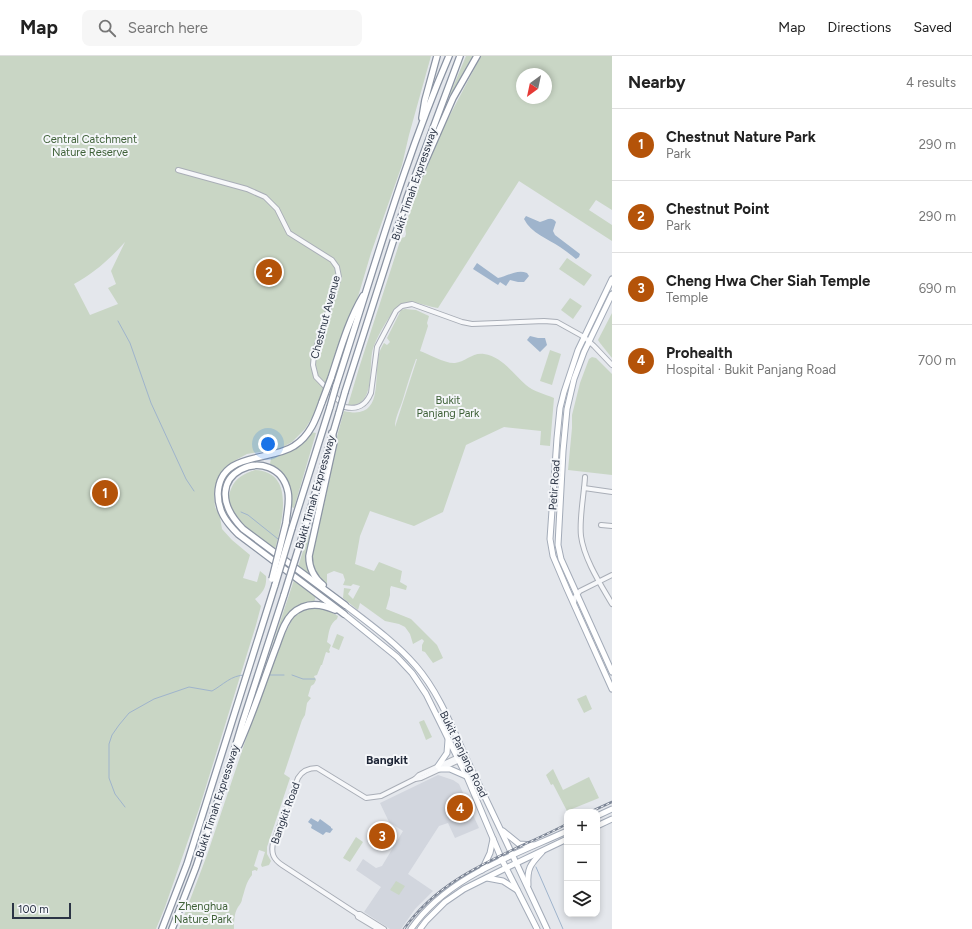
<!DOCTYPE html>
<meta charset="utf-8">
<style>
:root{--surface:#fff;--page:#f6f6f6;--text:#222;--muted:#767676;--line:#e0e0e0;--accent:#b45309}
body{margin:0;font-family:Figtree,sans-serif;background:var(--page);color:var(--text)}
.controls{position:absolute;right:12px;bottom:12px;display:grid;overflow:hidden;border-radius:8px;box-shadow:0 2px 6px #0003}
.controls button{width:36px;height:36px;display:grid;place-items:center;padding:0;border:0;border-bottom:1px solid var(--line);background:var(--surface);color:var(--text);font:20px sans-serif}
.compass{position:absolute;left:516px;top:12px;width:36px;height:36px;border-radius:50%;background:var(--surface);box-shadow:0 2px 6px #0003;rotate:213deg}
.scale{position:absolute;left:12px;bottom:10px;width:59px;box-sizing:border-box;padding-left:4px;border:2px solid #2b3445;border-top:0;font-size:11px;line-height:14px;white-space:nowrap;color:#2b3445;-webkit-text-stroke:3px #f4f6f9;paint-order:stroke}
.you{position:absolute;left:268px;top:388px;width:14px;height:14px;margin:-10px;border:3px solid #fff;border-radius:50%;background:#1a73e8;box-shadow:0 0 0 6px #1a73e833}
.badge{display:grid;place-items:center;width:26px;height:26px;border-radius:50%;background:var(--accent);color:#fff;font-size:13px;font-weight:700}
.pin{position:absolute;translate:-50% -50%;border:2px solid #fff;box-shadow:0 1px 4px #0006}
.list{margin:0;padding:0;list-style:none}
h2{display:flex;justify-content:space-between;align-items:center;height:52px;margin:0;padding:0 16px;font-size:17px}
h2 small{font-size:13px;font-weight:400;color:var(--muted)}
.list li{display:grid;grid-template-columns:26px 1fr auto;gap:12px;align-items:center;box-sizing:border-box;height:72px;padding:0 16px;border-top:1px solid var(--line)}
.list b{display:block;font-size:15px;white-space:nowrap}
.list p{margin:0;font-size:13px;white-space:nowrap;color:var(--muted)}
.list em{font-size:13px;font-style:normal;color:var(--muted)}
.icon{flex:none;width:22px;height:22px;fill:none;stroke:currentColor;stroke-width:2;stroke-linecap:round;stroke-linejoin:round}
.map{position:relative;flex:none;width:612px;height:873px;overflow:hidden}
header{display:flex;align-items:center;gap:24px;box-sizing:border-box;height:56px;padding:0 20px;background:var(--surface);border-bottom:1px solid var(--line)}
header strong{font-size:19px}
nav{display:flex;gap:22px;margin-inline-start:auto;font-size:14px}
.search{width:280px;height:36px;background:var(--page);display:flex;align-items:center;gap:10px;box-sizing:border-box;padding:0 14px;border-radius:8px;color:var(--muted);font-size:15px}
main{display:flex}
aside{flex:1;background:var(--surface)}
.map>svg:first-child{display:block}
</style>
<header>
<strong>Map</strong>
<div class="search"><svg class="icon" aria-label="search" viewBox="0 0 24 24"><circle cx="10" cy="10" r="6"/><path d="M15 15l6 6"/></svg>Search here</div>
<nav><a>Map</a><a>Directions</a><a>Saved</a></nav>
</header>
<main>
<div class="map">
<svg width="612" height="873" viewBox="0 0 612 873">
<rect width="100%" height="100%" fill="#e4e7ec"/>
<polygon fill="#d2d6de" points="438,719 453,724 459,728 479,772 455,782 448,767 439,770 408,818 433,835 415,853 401,873 390,873 364,856 381,831 356,814 363,803 376,812 382,810 403,775 389,766 380,747"/>
<g fill="#c9d6c5" fill-rule="evenodd">
<path d="M0 0H431L409 79 402 109 371 197 349 271 337 292 321 341 313 360 305 373 292 386 279 393 247 398 234 405 221 417 215 430 214 439 215 451 220 461 222 473 232 484 250 499 243 522 257 526 260 515 266 520C267 530 263 537 255 543L261 550 256 569 199 753 165 851 156 873H0ZM125 186 111 215 116 228 108 232 118 248 90 259 74 228C93 218 111 202 125 186Z"/>
<polygon points="466,0 474,0 452,39 450,38"/>
<path d="M481 0H612V154L596 144 589 154 612 169V185L519 125 438 252C429 251 412 244 404 247 393 250 374 285 372 297 369 314 375 352 348 349L359 312 401 182 405 181 406 178 405 170 424 117 441 76ZM522 18H546V42H522Z"/>
<polygon points="567,202 592,219 584,230 559,213"/>
<polygon points="570,242 582,250 573,263 561,254"/>
<path d="M405 253 416 254 429 260 427 267 428 270 420 295C428 298 446 308 455 307 465 306 473 296 484 298 503 301 513 318 526 329 532 335 545 338 554 342L550 390 540 389 541 375 504 371 466 389 443 456 414 470 370 455 360 480 355 508 374 515 379 506 402 515 400 526 407 530 406 534 391 530 390 533V539L386 553 411 563 437 589 443 602 433 607 425 596 422 595V589L424 585 422 583 413 588 410 578 405 571 399 568 385 565 360 547 358 554 343 542 344 532 351 533 348 538 353 543 360 530 353 528 351 530 343 529 345 524 343 518 334 515 327 518V530L319 524 315 519 311 502 327 435 326 431 334 391 344 355C385 365 373 322 379 298 380 294 382 290 384 287L387 289 390 286 387 282 401 254ZM416 303H417L395 371C395 361 400 353 403 343 407 330 411 316 416 303Z"/>
<polygon points="612,257 612,302 600,287 598,284"/>
<polygon points="550,294 561,298 552,329 540,325"/>
<polygon points="592,301 596,302 612,318 612,419 568,414 572,372 572,359 580,327 589,303"/>
<path d="M311 376 316 377 294 452 291 451C293 433 286 418 270 408L271 402C289 399 299 389 311 376Z"/>
<path d="M255 414C297 416 281 468 275 494 257 480 220 460 231 433 235 422 245 417 255 414Z"/>
<polygon points="308,479 310,480 306,501 310,517 309,519 298,511"/>
<polygon points="294,524 316,540 314,546 303,548 294,554 271,600 269,599"/>
<path d="M311 551 327 554 338 560 337 563C329 568 329 577 327 586L331 589 329 594 330 596 329 597 326 596 322 609H321L317 619 314 620 316 624 314 628 311 630 308 640 311 642 307 647 305 659 302 664 284 718 290 722 267 791V798L271 805 269 809 262 811 261 809 265 796 259 794 254 810 258 812 257 815 255 814 252 815V819C246 826 245 834 242 843 242 846 240 848 238 851 234 857 234 866 234 873H179L207 799 251 668 281 585 293 562 304 553Z"/>
<polygon points="337,578 344,581 339,594 332,591"/>
<polygon points="586,639 592,653 584,657 577,643"/>
<polygon points="424,664 432,681 426,684 419,666"/>
<polygon points="553,713 563,734 589,721 599,742 567,755 553,728 551,729 546,719"/>
<polygon points="356,781 363,786 350,806 343,802"/>
<polygon points="396,825 405,830 399,839 390,834"/>
</g>
<g fill="#9fb4cc">
<path d="M526 160 540 166C547 164 551 160 556 166L553 175 555 179 580 198 579 201 576 203C571 199 566 195 560 191 548 183 531 177 524 163Z"/>
<path d="M477 207 498 222C508 220 517 213 527 217L529 220 524 226H518L510 224 506 230 500 226 498 229 473 213Z"/>
<polygon points="530,280 538,282 545,282 547,289 540,296 527,284"/>
<polygon points="311,762 318,766 320,763 331,771 331,772 333,773 330,777 326,776 323,779 311,772 312,769 308,766"/>
</g>
<g fill="none" stroke-linecap="round" stroke-linejoin="round">
<g stroke="#9fb4cc" stroke-width="1">
<polyline points="118,265 130,287 151,347 186,423 194,435"/>
<polyline points="241,456 248,459 278,483"/>
<polyline points="268,619 284,619"/>
<polyline points="292,619 303,623 315,623"/>
<path d="M125 751 115 738 109 722V688L112 679 119 669 129 657 154 643 189 631 212 635C223 629 231 619 245 619"/>
<polyline points="536,811 563,873"/>
</g>
<g stroke="#a9aeb7" stroke-width="6">
<g id="minor">
<path d="M178 114 247 133 265 141 277 153 289 177 332 204 337 211 339 221 314 298 313 309 316 321 345 351C357 354 366 349 371 337L377 291 396 255 402 250 412 248 462 266 472 268 544 265 557 266 584 281 594 290 612 309"/>
<path d="M585 421C584 439 579 463 581 480 584 503 601 529 612 548"/>
<polyline points="584,432 612,436"/>
<polyline points="601,469 612,470"/>
<polyline points="574,547 575,541 580,535 612,519"/>
<polyline points="415,723 419,719 465,698"/>
<polyline points="357,858 358,861 378,873"/>
<path d="M384 873 360 858H357L282 809C273 803 271 797 273 787L298 722C302 715 309 712 317 712L366 742 381 740 415 723 421 722 466 701"/>
</g>
</g>
<g stroke="#a3abb8" stroke-width="7">
<g id="major">
<polyline points="612,223 578,294 564,336 560,352 557,382 550,483 553,500 567,533 612,633"/>
<polyline points="612,238 584,296 574,323 567,353 563,395 558,489 561,503 612,616"/>
<path d="M345 549C370 568 396 587 416 610 440 638 453 674 468 706 495 761 521 817 547 873"/>
<polyline points="344,558 397,601 412,617 426,638 467,721 502,804 537,873"/>
<polyline points="438,710 447,697 448,684"/>
<polyline points="440,713 450,713 466,720"/>
<polyline points="597,760 612,753"/>
<polyline points="597,770 612,763"/>
<polyline points="503,775 519,788 534,789"/>
<polyline points="482,814 490,797 493,783"/>
<polyline points="487,822 503,825 517,834"/>
<path d="M528 829C527 811 531 808 542 796"/>
<path d="M411 873C447 821 512 800 567 775"/>
<polyline points="420,873 426,865 445,846 464,833 506,812 567,783"/>
</g>
</g>
<g stroke="#8b94a3" stroke-width="8">
<g id="highway">
<polyline points="422,62 425,44 437,0"/>
<polyline points="418,122 453,42 477,0"/>
<path d="M331 322C340 295 348 265 363 240"/>
<path d="M336 330C372 220 403 107 449 0"/>
<polyline points="345,336 407,142 460,0"/>
<path d="M322 346C316 363 310 380 294 390 270 406 219 395 218 438 218 455 226 466 238 478L344 558"/>
<path d="M286 467C287 456 290 446 288 436 277 383 188 417 243 473L345 549"/>
<polyline points="292,472 330,351"/>
<polyline points="303,478 339,357"/>
<path d="M323 529C313 521 309 512 309 500L334 386 332 377"/>
<path d="M239 689C253 658 263 626 275 594 280 582 283 567 292 558 305 546 320 547 335 554"/>
<polyline points="162,873 187,808 275,529"/>
<polyline points="172,873 196,811 231,705 243,665 284,539"/>
</g>
</g>
<use href="#minor" stroke="#f7f8fa" stroke-width="4"/>
<use href="#major" stroke="#fff" stroke-width="5"/>
<use href="#highway" stroke="#fff" stroke-width="5.5"/>
<g stroke="#7d8696" stroke-width="2.5">
<g id="rail">
<polyline points="590,756 612,746"/>
<path d="M404 873C443 817 509 798 567 768"/>
</g>
</g>
<use href="#rail" stroke="#f4f6f9" stroke-width="1" stroke-dasharray="3" stroke-linecap="butt"/>
<g stroke="#8b94a3" stroke-width="8" stroke-linecap="butt">
<g id="highway-bridge">
<polyline points="322,346 331,322"/>
<polyline points="330,351 336,330"/>
<polyline points="339,357 345,336"/>
<polyline points="272,523 286,467"/>
<polyline points="275,529 292,472"/>
<polyline points="284,539 303,478"/>
</g>
</g>
<use href="#highway-bridge" stroke="#fff" stroke-width="5.5"/>
</g>
<g text-anchor="middle" stroke-width="4" stroke-linejoin="round" paint-order="stroke">
<g font-size="11" fill="#3f6138" stroke="#f4f6f9">
<text x="90" y="87">Central Catchment<tspan x="90" dy="13">Nature Reserve</tspan></text>
<text x="448" y="348">Bukit<tspan x="448" dy="13">Panjang Park</tspan></text>
<text x="203" y="854">Zhenghua<tspan x="203" dy="13">Nature Park</tspan></text>
</g>
<g font-size="11" fill="#2b3445" stroke="#f4f6f9">
<text transform="translate(414 128) rotate(-71)" y="4">Bukit Timah Expressway</text>
<text transform="translate(325 261) rotate(-75)" y="4">Chestnut Avenue</text>
<text transform="translate(554 429) rotate(-86)" y="4">Petir Road</text>
<text transform="translate(315 436) rotate(-74)" y="4">Bukit Timah Expressway</text>
<text transform="translate(464 698) rotate(64)" y="4">Bukit Panjang Road</text>
<text transform="translate(217 745) rotate(-72)" y="4">Bukit Timah Expressway</text>
<text transform="translate(285 757) rotate(-70)" y="4">Bangkit Road</text>
</g>
<g font-size="12" font-weight="bold" fill="#1d2536" stroke="#f4f6f9">
<text x="387" y="708">Bangkit</text>
</g>
</g>
</svg>
<div class="controls">
<button>+</button>
<button>−</button>
<button><svg class="icon" aria-label="layers" viewBox="0 0 24 24"><path d="M12 4l9 5-9 5-9-5zM3 14l9 5 9-5"/></svg></button>
</div>
<svg class="compass" viewBox="-18 -18 36 36"><path d="M0-13l5 13h-10z" fill="#e53935"/><path d="M0 13l5-13h-10z" fill="#767676"/></svg>
<div class="scale">100 m</div>
<div class="you"></div>
<div class="pin badge" style="left:105px;top:437px">1</div>
<div class="pin badge" style="left:269px;top:216px">2</div>
<div class="pin badge" style="left:382px;top:780px">3</div>
<div class="pin badge" style="left:460px;top:752px">4</div>
</div>
<aside>
<h2>Nearby<small>4 results</small></h2>
<ul class="list">
<li><span class="badge">1</span><div><b>Chestnut Nature Park</b><p>Park</p></div><em>290 m</em></li>
<li><span class="badge">2</span><div><b>Chestnut Point</b><p>Park</p></div><em>290 m</em></li>
<li><span class="badge">3</span><div><b>Cheng Hwa Cher Siah Temple</b><p>Temple</p></div><em>690 m</em></li>
<li><span class="badge">4</span><div><b>Prohealth</b><p>Hospital · Bukit Panjang Road</p></div><em>700 m</em></li>
</ul>
</aside>
</main>
